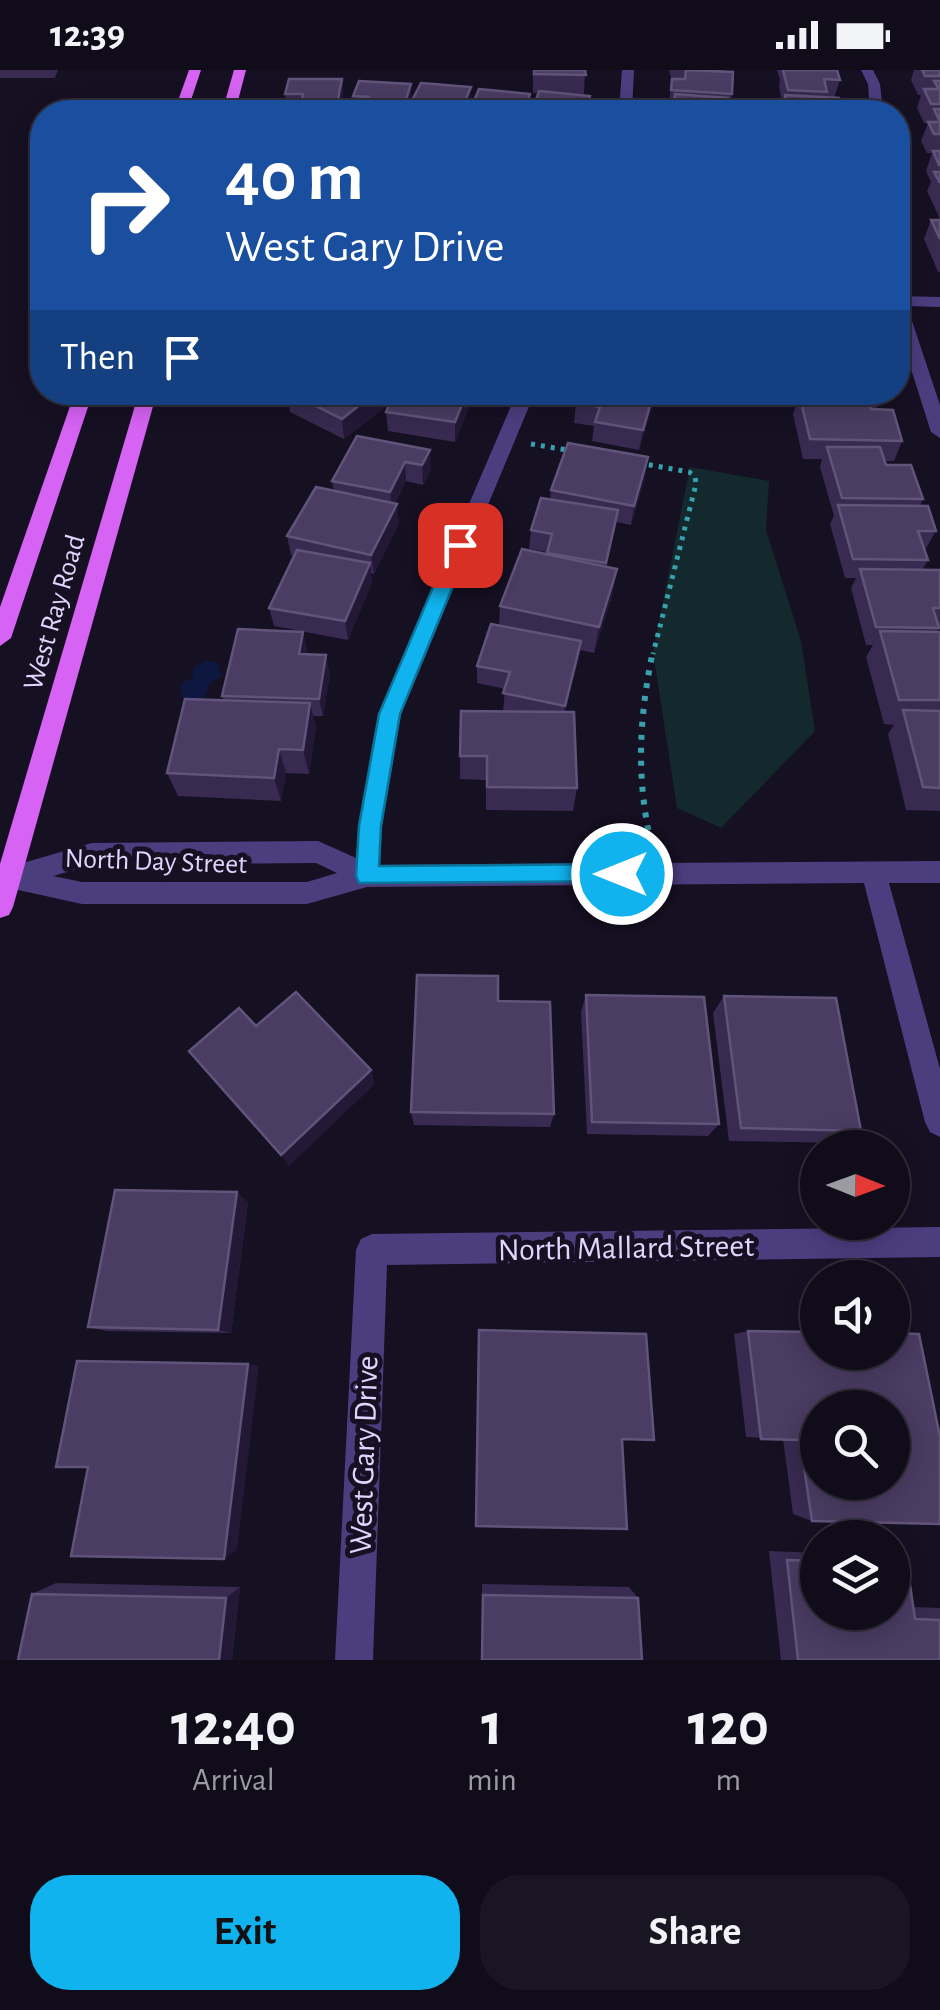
<!DOCTYPE html>
<style>
:root{--surface:#100c1a;--page:#191523;--text:#f1f3f6;--muted:#9c9ba2;--line:#302c39;--accent:#10b3ed}
body{margin:0;font-family:"Alegreya Sans",sans-serif;background:var(--page);color:var(--text);height:100vh;display:flex;flex-direction:column;font-size:38px;white-space:nowrap}
*{box-sizing:border-box;margin:0}
p{font-size:32px;color:var(--muted)}
.icon{flex:none;width:55px;height:55px;fill:none;stroke:currentColor;stroke-width:2;stroke-linecap:round;stroke-linejoin:round}
.map{position:relative;height:1590px;overflow:hidden}
.sheet{display:flex;flex-direction:column;background:var(--surface);flex:1}
.sheet>*{flex:none}
.hud{position:absolute;left:30px;top:30px;width:880px;height:305px;border-radius:40px;box-shadow:0 5px 25px #0003,0 0 0 2px var(--line);background:#1a4fa0;color:#fff;overflow:hidden}
.needle{width:65px;rotate:91deg}
.fabs{position:absolute;left:800px;top:1060px;display:grid;gap:20px}
.fabs a{display:grid;place-items:center;width:110px;height:110px;border-radius:50%;background:var(--surface);box-shadow:0 5px 25px #0003,0 0 0 2px var(--line);font-size:50px}
.pin{position:absolute;display:grid;place-items:center;width:85px;height:85px;color:#fff;margin:-42px;border-radius:20px;box-shadow:0 5px 15px #0006}
.me{position:absolute;width:110px;margin:-55px;rotate:270deg;stroke-linejoin:round;filter:drop-shadow(0 0 8px #0008)}
.turn{display:flex;align-items:center;gap:35px;height:210px;padding:0 30px;font-size:45px}
.turn .icon{width:130px;height:130px;stroke-width:2.5}
.turn b{display:block;font-size:70px;line-height:85px}
.then{display:flex;align-items:center;height:95px;padding:0 30px;background:#0003;gap:20px;font-size:38px}
.eta{display:flex;justify-content:space-evenly;align-items:center;height:170px;text-align:center}
.eta b{font-size:60px;font-weight:700;line-height:70px}
.primary-button{display:flex;gap:20px;margin-top:auto;padding:20px 30px}
.primary-button a{flex:1;height:115px;border-radius:40px;background:var(--accent);color:#111;font-size:40px;font-weight:700;line-height:115px;text-align:center}
.primary-button a+a{background:var(--page);color:var(--text)}
.status{display:flex;justify-content:space-between;align-items:center;height:70px;padding:0 50px;background:var(--surface);direction:ltr}
.status svg{height:28px;fill:currentColor}
.map>svg:first-child{display:block}
.green{fill:#13292d}
.water{fill:#0d173f}
.lines{fill:none;stroke-linecap:round;stroke-linejoin:round}
.path-far1{stroke:#37a2ae;stroke-width:5;stroke-dasharray:4 6;stroke-linecap:butt}
.path{stroke:#37a2ae;stroke-width:6;stroke-dasharray:5 8;stroke-linecap:butt}
.street{fill:#4b3e7f;fill-rule:evenodd}
.primary{fill:#d663f4;fill-rule:evenodd}
.wall{fill:#382a50}
.shaded-wall{fill:#231836}
.building{fill:#4a3c62;stroke:#61547a;stroke-width:2.5;fill-rule:evenodd}
.route{fill:#10b3ed;stroke:#0a749a;stroke-width:2.5}
.labels{text-anchor:middle;stroke-width:10;stroke-linejoin:round;paint-order:stroke}
.street-label{font-size:28px;fill:#e0d5fc;stroke:#161023}
.near-street-label{font-size:32px;fill:#e0d5fc;stroke:#161023}
</style>
<div class="status"><b>12:39</b><svg viewBox="0 0 49 12"><path d="M0 12V9h3v3zM5 12V6h3v6zM10 12V3h3v9zM15 12V0h3v12zM26 1h20v11H26zM47 4h2v5h-2z"/></svg></div>
<div class="map">
<svg width="940" height="1590" viewBox="0 0 940 1590">
<rect width="100%" height="100%" fill="#161023"/>
<polygon class="green" points="690,397 769,411 766,460 801,571 815,661 721,758 677,738 653,582"/>
<polygon class="water" points="207,591 218,593 222,606 210,613 202,633 184,634 180,614 192,608 194,597"/>
<g class="lines">
<g class="path-far1">
<polyline points="531,374 573,381"/>
<polyline points="639,393 689,402 695,406 696,414 653,584"/>
</g>
<path class="path" d="M651 773C636 707 639 647 653 581"/>
<g class="street">
<polygon points="622,0 634,0 632,42 619,42"/>
<polygon points="861,0 873,0 880,14 883,42 870,42 868,14"/>
<polygon points="898,226 940,227 940,237 907,236 940,335 940,368 931,362 898,258"/>
<path d="M517 322H535L401 644 382 756 380 795 940 791V813H889L940 999V1067L930 1062 925 1052 864 813 367 817 307 834H82L0 816 2 799 92 773 318 771 356 788 379 644ZM316 793 337 803 307 812H82L53 806 92 795Z"/>
<polygon points="940,1157 940,1187 387,1195 373,1590 335,1590 356,1180 361,1169 372,1164"/>
</g>
<g class="primary">
<polygon points="189,0 201,0 187,42 174,42"/>
<polygon points="234,0 246,0 235,42 222,42"/>
<polygon points="75,322 93,322 11,568 0,576 0,537"/>
<polygon points="139,322 157,322 13,837 9,845 0,848 0,794"/>
</g>
</g>
<g class="wall">
<polygon points="0,0 58,0 55,8 0,8"/>
<polygon points="533,0 585,0 584,24 533,23"/>
<polygon points="669,0 724,0 732,24 729,42 672,42 672,39 668,39 672,12"/>
<polygon points="777,0 837,0 840,10 834,28 840,38 839,42 781,42 783,36 779,17 780,9"/>
<polygon points="914,0 940,0 940,149 927,121 931,112 926,101 932,83 927,83 921,71 928,53 924,53 917,38 921,25 918,25 911,10"/>
<polygon points="342,9 343,28 341,42 288,42 285,24"/>
<polygon points="471,17 471,36 468,42 355,42 353,26 412,32"/>
<polygon points="931,150 940,150 940,202 938,202 924,169"/>
<polygon points="287,322 391,322 392,330 473,327 455,372 388,361 386,342 390,333 344,369 290,342"/>
<polygon points="580,322 672,322 670,333 653,330 639,380 592,371 594,356 574,353 576,333"/>
<polygon points="798,322 882,322 876,339 902,371 894,391 885,391 886,395 923,429 920,436 936,461 925,480 928,490 922,500 940,500 940,556 937,562 940,562 940,741 906,740 888,664 894,655 884,654 866,587 873,575 866,575 851,518 856,508 845,508 830,454 834,446 820,397 822,389 803,389 793,344 799,327"/>
<polygon points="357,366 431,399 423,415 406,411 395,434 399,453 374,504 371,503 372,512 348,570 274,556 269,538 294,486 291,485 287,466 334,421 332,411"/>
<polygon points="648,387 645,407 631,455 616,452 606,497 617,499 612,526 594,583 580,580 565,642 577,718 573,741 486,740 486,710 460,709 460,686 503,641 505,619 477,613 477,596 499,555 500,536 547,484 547,482 529,479 531,460 550,429 551,420"/>
<polygon points="303,562 307,580 306,584 330,603 323,646 313,646 316,658 309,704 286,703 281,731 178,726 167,703 224,630 222,626"/>
<polygon points="586,925 719,1054 708,1066 587,1064 581,942"/>
<polygon points="724,926 861,1061 843,1073 729,1071 713,943"/>
<polygon points="498,931 554,1044 550,1057 414,1055 411,1042"/>
<polygon points="248,1132 231,1263 107,1261 88,1257"/>
<polygon points="748,1261 818,1262 812,1451 793,1444 783,1369 746,1367 734,1264"/>
<polygon points="769,1481 818,1483 818,1542 892,1542 892,1489 907,1494 913,1537 940,1538 940,1590 781,1590"/>
<polygon points="56,1513 240,1517 232,1590 32,1524"/>
<polygon points="482,1514 629,1517 638,1528 642,1590 481,1590"/>
</g>
<g class="shaded-wall">
<polygon points="342,9 343,28 341,42 337,42 337,34"/>
<polygon points="411,14 412,32 408,38 408,42 403,42"/>
<polygon points="471,17 471,36 468,42 460,42"/>
<polygon points="530,24 529,42 524,42 524,41"/>
<polygon points="376,322 391,322 392,331 344,369 342,349"/>
<polygon points="467,322 473,322 473,327 455,372 455,352"/>
<polygon points="655,322 652,338 639,380 643,360"/>
<polygon points="430,380 431,399 423,415 422,395"/>
<polygon points="648,387 645,407 631,455 634,436"/>
<polygon points="405,392 406,411 392,441 390,422"/>
<polygon points="397,434 399,453 374,504 371,485"/>
<polygon points="370,493 372,512 348,570 345,551"/>
<polygon points="617,499 612,526 594,583 599,557"/>
<polygon points="303,562 307,580 303,602 299,584"/>
<polygon points="581,571 579,589 562,653 565,636"/>
<polygon points="326,585 330,603 323,646 319,629"/>
<polygon points="310,633 316,658 309,704 303,680"/>
<polygon points="279,679 286,703 281,731 274,708"/>
<polygon points="371,1000 375,1014 289,1096 281,1085"/>
<polygon points="237,1122 248,1132 231,1263 218,1260"/>
<polygon points="248,1294 259,1296 237,1480 224,1489"/>
<polygon points="240,1517 232,1590 219,1590 226,1528"/>
</g>
<g class="building">
<polygon points="534,0 585,0 586,5 534,4"/>
<polygon points="686,0 733,2 732,24 671,20 672,9 685,9"/>
<polygon points="783,0 837,0 840,10 824,9 827,22 788,20"/>
<polygon points="922,0 940,0 940,6 925,6"/>
<polygon points="289,9 342,9 337,34 301,34 303,24 285,24"/>
<polygon points="359,11 411,14 403,39 366,37 369,27 353,26"/>
<polygon points="934,11 940,11 940,34 931,34 924,19 939,19"/>
<polygon points="421,13 471,17 460,42 408,38"/>
<polygon points="479,19 530,24 524,41 507,40 506,42 469,42"/>
<polygon points="539,21 590,26 586,42 532,42"/>
<polygon points="675,24 728,28 727,42 672,42"/>
<polygon points="785,25 839,28 840,38 825,37 826,42 787,42"/>
<polygon points="934,39 940,39 940,52"/>
<polygon points="928,52 940,52 940,64 934,64"/>
<polygon points="933,81 940,81 940,95 939,95"/>
<polygon points="934,102 940,102 940,113"/>
<polygon points="931,150 940,150 940,169"/>
<polygon points="288,322 376,322 342,349"/>
<polygon points="395,322 467,322 455,352 386,342"/>
<polygon points="580,322 654,322 643,360 595,352 600,337 576,333"/>
<polygon points="799,324 867,326 871,339 893,340 902,371 810,369"/>
<polygon points="357,366 430,380 422,395 405,392 390,422 332,411"/>
<polygon points="568,373 648,387 634,436 551,420"/>
<polygon points="827,377 880,377 886,395 911,395 923,429 842,428"/>
<polygon points="316,417 397,434 371,485 287,466"/>
<polygon points="541,428 618,440 606,493 547,483 552,464 531,460"/>
<polygon points="838,435 928,436 936,461 918,461 928,490 853,489"/>
<polygon points="522,479 617,499 599,557 500,536"/>
<polygon points="297,480 370,493 345,551 269,538"/>
<polygon points="860,499 940,500 940,538 933,538 939,558 876,557"/>
<polygon points="491,554 581,571 565,636 503,623 510,602 477,596"/>
<polygon points="238,559 303,562 299,584 326,585 319,629 222,626"/>
<polygon points="880,561 940,562 940,630 899,630"/>
<polygon points="185,629 310,633 303,680 279,679 274,708 167,703"/>
<polygon points="903,640 940,641 940,718 923,717"/>
<polygon points="461,641 574,642 577,718 487,717 487,686 460,686"/>
<polygon points="417,905 498,906 498,931 550,932 554,1044 411,1042"/>
<polygon points="296,922 371,1000 281,1085 189,981 239,938 256,956"/>
<polygon points="586,925 704,927 719,1054 592,1052"/>
<polygon points="724,926 836,928 861,1061 741,1058"/>
<polygon points="115,1120 237,1122 218,1260 88,1257"/>
<polygon points="479,1260 646,1264 654,1370 622,1369 627,1459 476,1456"/>
<path d="M748 1261 818 1262V1282H892V1263L919 1264 940 1367V1454L812 1451 800 1370 761 1369ZM818 1338H892V1412H818Z"/>
<polygon points="77,1291 248,1294 224,1489 71,1486 88,1397 56,1397"/>
<polygon points="787,1490 818,1491 818,1542 892,1542 892,1494 907,1494 915,1549 940,1550 940,1590 798,1590"/>
<polygon points="32,1524 226,1528 219,1590 18,1590"/>
<polygon points="483,1525 638,1528 642,1590 482,1590"/>
</g>
<polygon class="route" points="460,469 470,475 400,644 381,756 379,796 622,794 630,797 633,804 630,811 359,813 356,806 359,756 379,644 451,475"/>
<g class="labels">
<g class="street-label">
<text transform="translate(53 542) rotate(-74)" y="10">West Ray Road</text>
<text transform="translate(156 790) rotate(2)" y="10">North Day Street</text>
</g>
<g class="near-street-label">
<text transform="translate(626 1177) rotate(-1)" y="11">North Mallard Street</text>
<text transform="translate(363 1385) rotate(-88)" y="11">West Gary Drive</text>
</g>
</g>
</svg>
<div class="fabs">
<a><svg class="needle" viewBox="-14 -14 28 28"><path d="M0-13l5 13h-10z" fill="#e53935"/><path d="M0 13l5-13h-10z" fill="#9c9ba2"/></svg></a>
<a><svg class="icon" aria-label="sound" viewBox="0 0 24 24"><path d="M4 9h4l5-4v14l-5-4H4zM17 9q2 3 0 6"/></svg></a>
<a><svg class="icon" aria-label="search" viewBox="0 0 24 24"><circle cx="10" cy="10" r="6"/><path d="M15 15l6 6"/></svg></a>
<a><svg class="icon" aria-label="layers" viewBox="0 0 24 24"><path d="M12 4l9 5-9 5-9-5zM3 14l9 5 9-5"/></svg></a>
</div>
<div class="pin" style="left:460px;top:475px;background:#d93025"><svg class="icon" aria-label="arrive" viewBox="0 0 24 24"><path d="M6 21V4h12l-3 4 3 4H6"/></svg></div>
<svg class="me" style="left:622px;top:804px" viewBox="-20 -20 40 40"><circle r="17" fill="#10b3ed" stroke="#fff" stroke-width="3"/><path d="M0-11L8 9 0 5-8 9z" fill="#fff"/></svg>
<div class="hud">
<div class="turn"><svg class="icon" aria-label="right" viewBox="0 0 24 24"><path d="M7 20v-9h11M14 6l5 5-5 5"/></svg><div><b>40 m</b>West Gary Drive</div></div>
<div class="then">Then<svg class="icon" aria-label="arrive" viewBox="0 0 24 24"><path d="M6 21V4h12l-3 4 3 4H6"/></svg></div>
</div>
</div>
<section class="sheet">
<div class="eta">
<div><b>12:40</b><p>Arrival</p></div>
<div><b>1</b><p>min</p></div>
<div><b>120</b><p>m</p></div>
</div>
<div class="primary-button"><a>Exit</a><a>Share</a></div>
</section>
